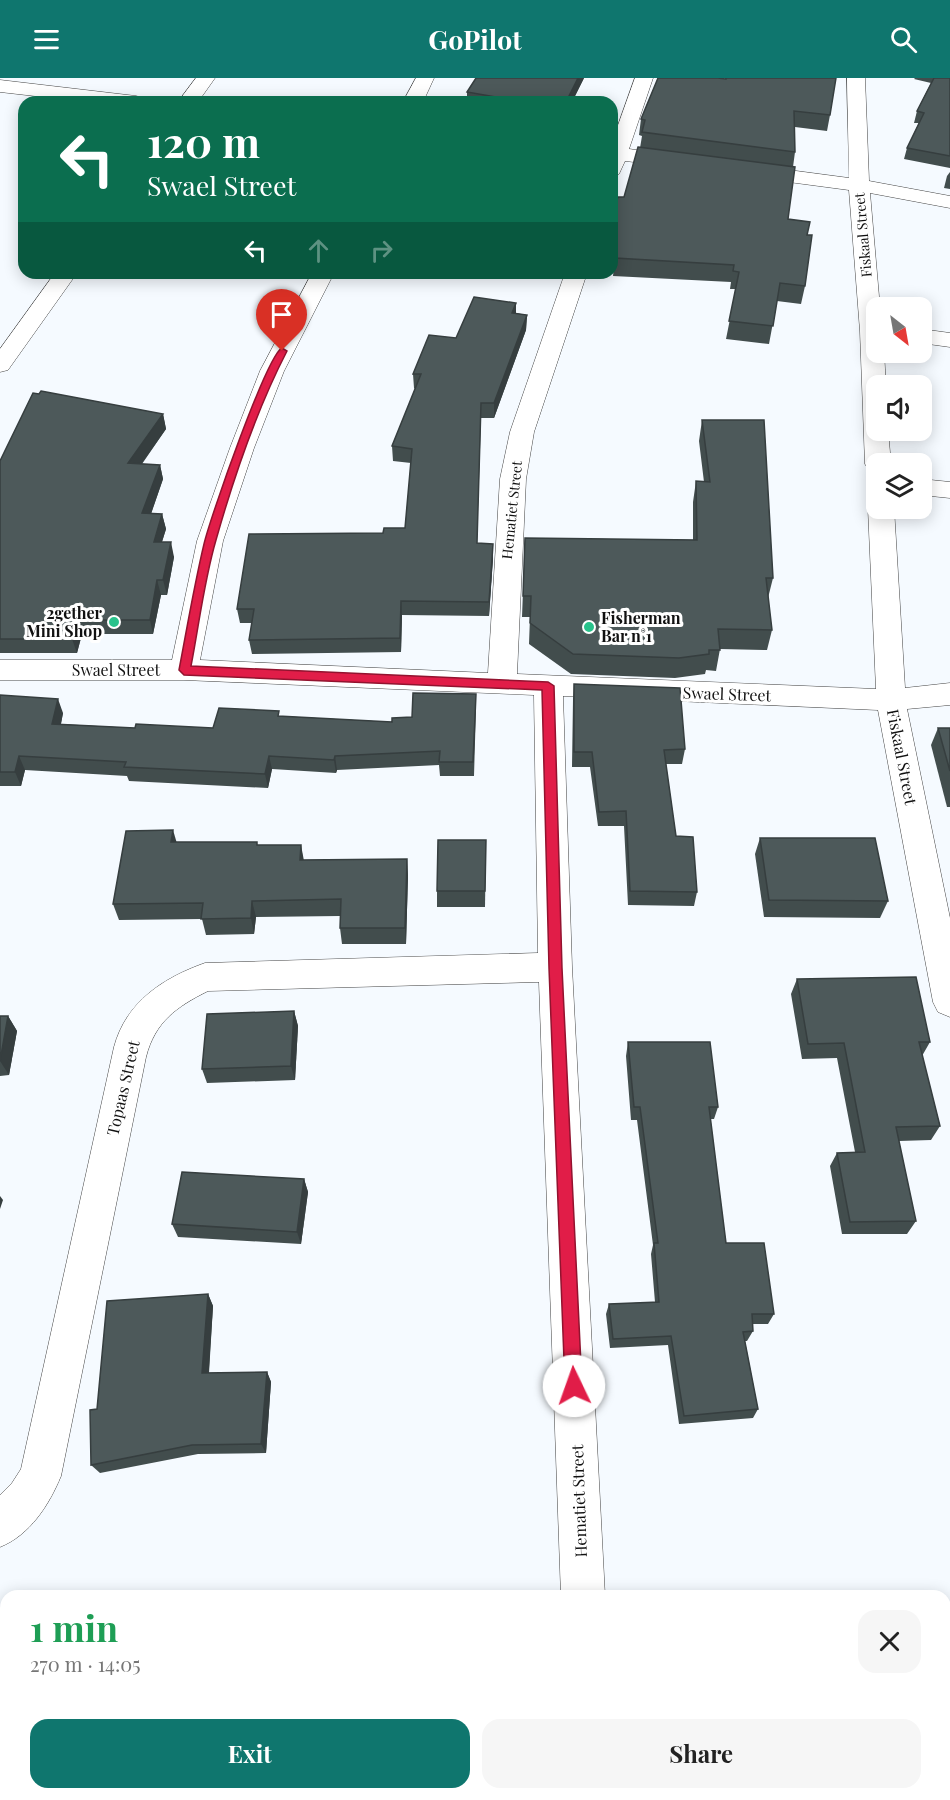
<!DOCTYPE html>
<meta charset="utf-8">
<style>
:root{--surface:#fff;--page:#f6f6f6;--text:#222;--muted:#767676;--accent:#0f766e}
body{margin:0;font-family:"Playfair Display",serif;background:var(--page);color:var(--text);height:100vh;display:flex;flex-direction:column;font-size:22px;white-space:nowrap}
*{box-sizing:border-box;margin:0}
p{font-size:20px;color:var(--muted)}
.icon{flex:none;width:33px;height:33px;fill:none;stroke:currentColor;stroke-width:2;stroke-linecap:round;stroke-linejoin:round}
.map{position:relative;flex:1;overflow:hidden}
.details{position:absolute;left:0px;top:1512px;width:951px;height:210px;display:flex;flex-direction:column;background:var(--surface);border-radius:18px 18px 0 0;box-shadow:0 3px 15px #0003}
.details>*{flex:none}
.guide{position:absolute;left:18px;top:18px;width:600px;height:183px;border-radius:18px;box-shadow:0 3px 15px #0003;background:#0b6e4f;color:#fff;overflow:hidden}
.needle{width:39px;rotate:149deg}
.fabs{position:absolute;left:866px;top:219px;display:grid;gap:12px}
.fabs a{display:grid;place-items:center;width:66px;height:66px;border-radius:12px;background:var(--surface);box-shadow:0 3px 15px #0003;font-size:30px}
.pin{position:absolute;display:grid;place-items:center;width:51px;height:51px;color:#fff;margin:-62px -26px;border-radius:50% 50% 50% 0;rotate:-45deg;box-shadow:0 0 6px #0007}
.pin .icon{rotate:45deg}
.me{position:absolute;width:66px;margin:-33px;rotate:357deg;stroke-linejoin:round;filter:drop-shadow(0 0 4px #0008)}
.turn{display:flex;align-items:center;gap:21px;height:126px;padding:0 30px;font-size:27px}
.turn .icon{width:78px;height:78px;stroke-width:2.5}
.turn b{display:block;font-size:42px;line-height:51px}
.lanes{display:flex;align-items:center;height:57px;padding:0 30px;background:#0003;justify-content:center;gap:30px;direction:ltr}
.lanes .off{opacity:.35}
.round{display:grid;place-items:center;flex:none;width:63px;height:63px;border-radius:18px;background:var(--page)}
.headline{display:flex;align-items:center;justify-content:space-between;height:102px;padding:0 30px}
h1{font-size:36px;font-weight:700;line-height:45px;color:#1e9e55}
.cta{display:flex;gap:12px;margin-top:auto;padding:12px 30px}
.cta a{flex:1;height:69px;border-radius:18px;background:var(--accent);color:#fff;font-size:24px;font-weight:700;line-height:69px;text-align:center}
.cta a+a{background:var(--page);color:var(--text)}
header{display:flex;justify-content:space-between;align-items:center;height:78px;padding:0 30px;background:var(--accent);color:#fff;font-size:27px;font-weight:700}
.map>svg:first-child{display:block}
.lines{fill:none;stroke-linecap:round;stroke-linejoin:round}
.street-casing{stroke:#444;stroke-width:1}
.street{fill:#fff;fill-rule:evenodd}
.wall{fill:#424d4d}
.shaded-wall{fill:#363e3f}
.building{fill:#4d595a;stroke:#363e3f;stroke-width:1.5}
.route{fill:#e11d48;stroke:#92132f;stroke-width:1.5}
.poi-dot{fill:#28c28b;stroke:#fff;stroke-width:2}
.labels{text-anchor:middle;stroke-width:6;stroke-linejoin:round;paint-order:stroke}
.far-street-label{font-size:14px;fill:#111;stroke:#fff}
.poi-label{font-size:16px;font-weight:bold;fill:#111;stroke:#fff;text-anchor:end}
.street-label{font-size:16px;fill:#111;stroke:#fff}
</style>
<header><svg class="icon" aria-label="menu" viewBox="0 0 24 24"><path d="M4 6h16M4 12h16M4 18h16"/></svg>GoPilot<svg class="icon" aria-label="search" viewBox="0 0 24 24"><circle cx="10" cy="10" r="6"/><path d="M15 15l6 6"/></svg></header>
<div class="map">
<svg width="950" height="1722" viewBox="0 0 950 1722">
<rect width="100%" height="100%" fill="#f5faff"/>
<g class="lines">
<g class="street-casing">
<g id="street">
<polygon points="196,0 215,0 198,24 178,24"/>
<polygon points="416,0 434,0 423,24 403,24"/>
<polygon points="635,0 653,0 629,71 686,79 689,83 686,87 679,89 625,83 619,96 612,98 612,64"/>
<polygon points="847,0 865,0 869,103 950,118 950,130 870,115 880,230 876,230 876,274 884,274 886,308 876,308 876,352 888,352 891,386 876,386 876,393 869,392 865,386 860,253 849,112 751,99 744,97 741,93 744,89 751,87 849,100"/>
<polygon points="0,2 136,18 143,20 146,24 88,24 0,14"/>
<polygon points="55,195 77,195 8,292 0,294 0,271"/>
<path d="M312 195H334L284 293 254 370 223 463 200 582 488 595 500 401 510 354 565 195H587L534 354 526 401 517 596 876 611 868 430 872 424 876 423V430H894L905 610 950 605V627L907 631 950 840V939L938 934 933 924 878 632 563 618 572 889 605 1518H561L539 904 208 913C176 929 155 944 146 979L61 1398C49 1427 30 1457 0 1469V1417L12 1405 21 1391 114 969C126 924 163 900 205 885L538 875 534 617 184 602H0V582H172L197 463 230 370 260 293Z"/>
<polygon points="921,251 950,255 950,269 921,265"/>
<polygon points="921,401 950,404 950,420 921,417"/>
<polygon points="656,1716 725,1716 728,1722 659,1722"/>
</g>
</g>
<use href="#street" class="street"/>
</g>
<g class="wall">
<polygon points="584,0 572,24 467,24 467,14"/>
<polygon points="658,0 830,37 827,53 795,49 795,74 793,89 788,141 808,157 805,208 801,226 777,223 769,266 726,261 736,211 730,211 731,204 613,198 614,188 612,188 612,137 624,119 640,70 642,58 639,57 641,41"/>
<polygon points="915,0 950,0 950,90 904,81 907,70 919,45 914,45 917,33 931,5 914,1"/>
<polygon points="950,94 950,111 944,110 947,98"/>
<polygon points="516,225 516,235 527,237 526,252 494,340 481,340 477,465 493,480 489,538 402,537 401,574 252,576 249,562 252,545 240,545 237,531 383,455 405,450 411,385 393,383 392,368 415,311 414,310 413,296 456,260"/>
<polygon points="163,336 166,351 142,386 160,387 163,401 151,436 162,436 166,451 162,464 174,479 167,517 161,517 153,556 82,556 77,575 0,575 0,383"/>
<polygon points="702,342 773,500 768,520 772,552 767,572 720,571 716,593 706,592 705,596 675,600 571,596 529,566 530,539 522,539 525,460 693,462 693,424 696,403 704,404 699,363"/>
<polygon points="574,606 685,671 682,686 666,686 676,758 697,814 694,828 628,827 624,748 598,748 590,689 572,689 573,621"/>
<polygon points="0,617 63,635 61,646 135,650 213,650 280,638 392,644 412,639 476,630 474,698 440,698 439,687 337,692 336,695 272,691 268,710 129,703 127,698 25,692 21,708 0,708"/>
<polygon points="938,650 950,650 950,729 947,729 931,667"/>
<polygon points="760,760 888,823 880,840 764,839 755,776"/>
<polygon points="486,762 485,829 437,829 437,813"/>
<polygon points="176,764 258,767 301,767 303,782 407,781 408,798 406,866 342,866 340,850 340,838 256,839 254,856 206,857 202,841 119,842 113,826"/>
<polygon points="797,901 930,964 922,978 940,1048 931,1062 899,1063 916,1143 907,1156 842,1156 830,1088 837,1075 855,1074 837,980 802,981 791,916"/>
<polygon points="294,933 298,948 295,1002 207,1005 202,991"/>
<polygon points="0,938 8,938 17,953 9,997 0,998"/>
<polygon points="628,964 718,1029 714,1041 710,1041 726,1165 774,1236 768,1246 752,1246 753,1253 747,1263 745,1263 758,1331 753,1340 679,1346 668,1267 610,1270 606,1236 609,1226 655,1224 651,1176 653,1167 637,1042 631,1042 626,978"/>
<polygon points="304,1101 308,1114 301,1166 178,1159 172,1146"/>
<polygon points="208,1216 213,1228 209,1295 267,1294 271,1304 266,1375 198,1376 100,1395 91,1387 97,1331"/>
</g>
<g class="shaded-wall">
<polygon points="578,0 584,0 572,24 566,24"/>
<polygon points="516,225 516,240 512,235"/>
<polygon points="527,237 526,252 494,340 494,325"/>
<polygon points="163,336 166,351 132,399 128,385"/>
<polygon points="160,387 163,401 146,450 142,435"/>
<polygon points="162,436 166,451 157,479 154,464"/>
<polygon points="171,464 174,479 167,517 163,502"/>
<polygon points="493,466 493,480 489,538 489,524"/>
<polygon points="157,502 161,517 153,556 150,542"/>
<polygon points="401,523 402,537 401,574 400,560"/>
<polygon points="77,542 82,556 77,575 72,561"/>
<polygon points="58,621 63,635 58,660 52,646"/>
<polygon points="19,678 25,692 21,708 15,694"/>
<polygon points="269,678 272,691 268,710 265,696"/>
<polygon points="335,678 337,692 336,695 334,682"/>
<polygon points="173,752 178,769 171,764"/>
<polygon points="301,767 304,783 300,782"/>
<polygon points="407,781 408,798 406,866 405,850"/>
<polygon points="252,823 256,839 254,856 251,840"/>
<polygon points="294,933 298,948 295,1002 291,988"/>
<polygon points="8,938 17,953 9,997 0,983"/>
<polygon points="304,1101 308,1114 301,1166 297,1154"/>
<polygon points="0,1118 3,1122 0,1131"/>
<polygon points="208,1216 213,1228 208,1305 202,1295"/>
<polygon points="267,1294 271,1304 266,1375 261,1366"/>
</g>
<g class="building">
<polygon points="476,0 578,0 566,24 524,24 467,14"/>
<polygon points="658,0 717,0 726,1 726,0 836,0 830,37 794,33 795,74 642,54 645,42 641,41"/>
<polygon points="934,0 950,0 950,78 907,70 924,35 917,33"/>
<polygon points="638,69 795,89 788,141 810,144 807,157 812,157 805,208 780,205 773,248 729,243 739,194 733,193 734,187 615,180 616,170 612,170 612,137 618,119 624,119"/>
<polygon points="474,219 516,225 512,235 527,237 494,325 481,325 477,465 493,466 489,524 401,523 400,560 249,562 254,531 237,531 249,456 383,455 384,450 405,450 412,371 392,368 421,296 413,296 429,257 456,260"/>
<polygon points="41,313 163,336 128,385 160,387 142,435 162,436 154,464 171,464 163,502 157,502 150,542 77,542 72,561 0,561 0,383 33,315 39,316"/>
<polygon points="702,342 764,342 773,500 766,500 772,552 718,551 720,572 709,572 709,576 679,580 573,576 530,545 531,518 523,518 525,460 697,462 696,403 710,404"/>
<polygon points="574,606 680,610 685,671 664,672 676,758 693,759 697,814 630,813 626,733 599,734 592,674 574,674"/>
<polygon points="413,615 476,616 473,684 439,684 440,673 335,678 334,682 269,678 265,696 124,689 126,684 19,678 15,694 0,694 0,617 58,621 52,646 135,650 136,646 213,650 219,630 279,633 278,638 392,644 392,640 412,639"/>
<polygon points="938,650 950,650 950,693"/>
<polygon points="173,752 171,764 257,764 257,767 301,767 300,782 407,781 405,850 340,850 341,821 252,823 251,840 201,841 203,825 113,826 126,753"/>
<polygon points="760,760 875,760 888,823 769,822"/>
<polygon points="438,762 486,762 485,813 437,813"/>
<polygon points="916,899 930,964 919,964 940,1048 896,1049 916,1143 850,1144 837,1075 865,1074 844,965 808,966 797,901"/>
<polygon points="294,933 291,988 202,991 207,936"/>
<polygon points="0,938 8,938 0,983"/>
<polygon points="628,964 710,964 718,1029 709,1029 726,1165 764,1165 774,1236 752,1236 753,1253 743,1254 758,1331 684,1338 671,1258 613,1261 609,1226 659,1224 654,1165 658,1165 640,1029 634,1029"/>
<polygon points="182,1094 304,1101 297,1154 172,1146"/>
<polygon points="208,1216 202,1295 267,1294 261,1366 192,1367 91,1387 90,1332 97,1331 107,1223"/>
</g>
<path class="route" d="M282 270 287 273C258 329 233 402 216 462 204 503 199 547 191 588L548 604 554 608 562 890 582 1308 580 1314 574 1317 568 1314 565 1308 549 890 542 612 184 597 179 592C187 550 194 508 204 466 210 440 267 277 282 270Z"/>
<g class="poi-dot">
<circle cx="114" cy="544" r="6"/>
<circle cx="589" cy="549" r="6"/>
</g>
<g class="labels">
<g class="far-street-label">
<text transform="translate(863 157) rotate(-95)" y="5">Fiskaal Street</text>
<text transform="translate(512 432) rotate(-84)" y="5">Hematiet Street</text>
</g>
<g class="poi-label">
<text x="102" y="541">2gether<tspan x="102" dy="18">Mini Shop</tspan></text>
<text x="601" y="546" text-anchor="start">Fisherman<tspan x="601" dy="18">Bar n°1</tspan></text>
</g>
<g class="street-label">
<text x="116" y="598">Swael Street</text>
<text transform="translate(727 616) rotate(2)" y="6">Swael Street</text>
<text transform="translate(902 679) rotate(79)" y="6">Fiskaal Street</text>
<text transform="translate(123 1010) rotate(-77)" y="6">Topaas Street</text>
<text transform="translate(579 1423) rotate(-92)" y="6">Hematiet Street</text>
</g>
</g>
</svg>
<div class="fabs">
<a><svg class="needle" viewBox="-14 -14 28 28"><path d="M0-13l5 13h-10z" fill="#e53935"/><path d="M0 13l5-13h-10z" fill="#767676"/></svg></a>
<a><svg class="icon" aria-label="sound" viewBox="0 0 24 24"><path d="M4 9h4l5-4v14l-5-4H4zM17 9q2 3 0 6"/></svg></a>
<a><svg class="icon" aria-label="layers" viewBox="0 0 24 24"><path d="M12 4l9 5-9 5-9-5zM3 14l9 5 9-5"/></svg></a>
</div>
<div class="pin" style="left:282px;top:273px;background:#d93025"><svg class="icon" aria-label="arrive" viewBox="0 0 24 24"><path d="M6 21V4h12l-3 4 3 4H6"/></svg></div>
<svg class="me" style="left:574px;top:1308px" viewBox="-20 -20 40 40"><circle r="19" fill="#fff"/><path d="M0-13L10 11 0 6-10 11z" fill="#e11d48"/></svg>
<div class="guide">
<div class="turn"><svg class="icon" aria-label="left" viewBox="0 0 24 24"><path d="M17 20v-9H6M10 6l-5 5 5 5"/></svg><div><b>120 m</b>Swael Street</div></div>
<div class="lanes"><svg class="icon" aria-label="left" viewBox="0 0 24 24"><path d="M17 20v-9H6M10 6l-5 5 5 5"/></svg><svg class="icon off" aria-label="ahead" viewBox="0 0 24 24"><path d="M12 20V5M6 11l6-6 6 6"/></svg><svg class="icon off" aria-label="right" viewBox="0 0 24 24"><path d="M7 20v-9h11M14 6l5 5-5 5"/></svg></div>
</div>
<section class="details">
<div class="headline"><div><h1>1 min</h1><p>270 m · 14:05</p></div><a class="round"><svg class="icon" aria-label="close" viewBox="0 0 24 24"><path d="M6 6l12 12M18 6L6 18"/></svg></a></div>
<div class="cta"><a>Exit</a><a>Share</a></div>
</section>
</div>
